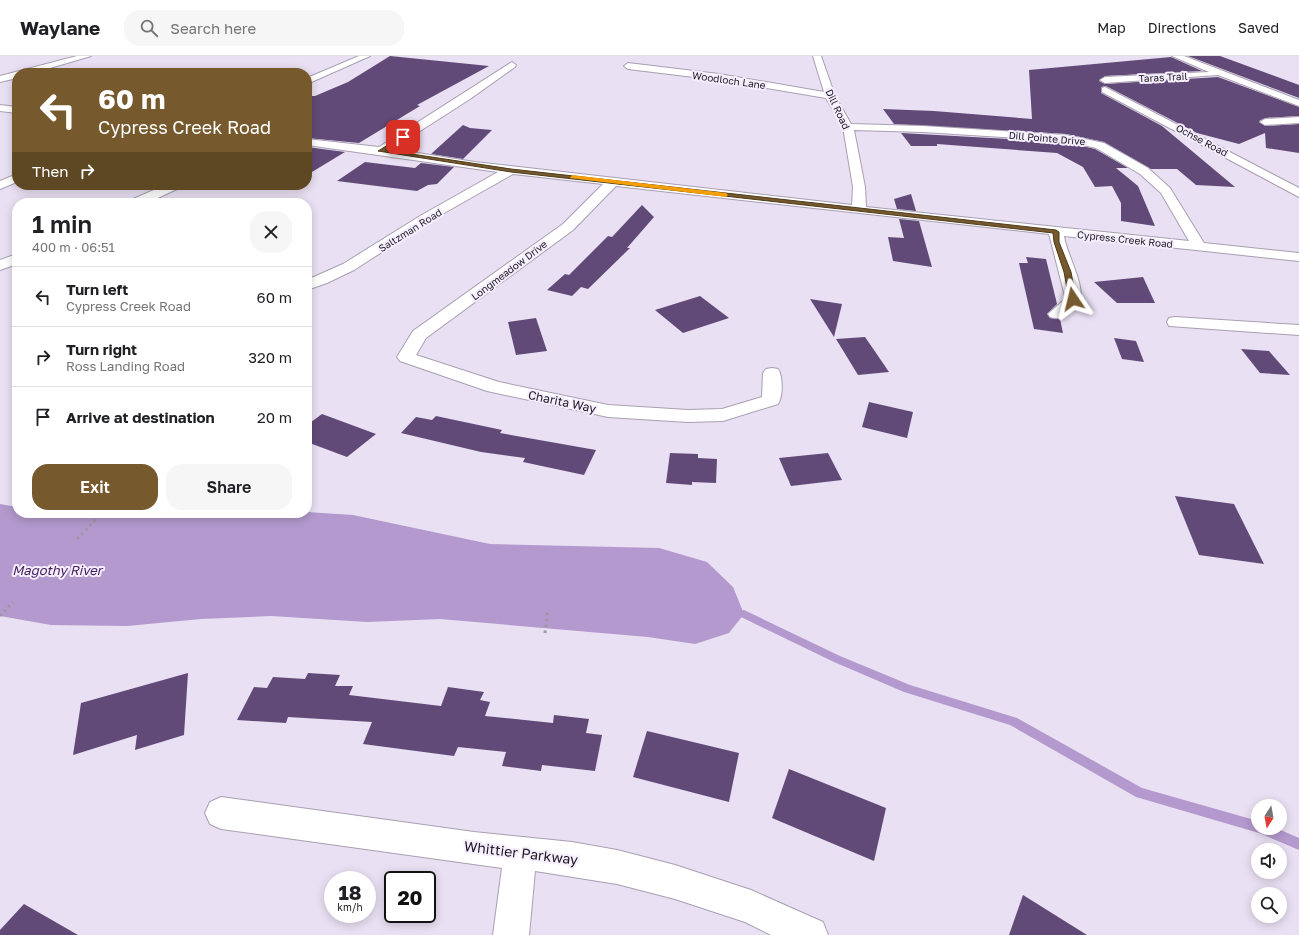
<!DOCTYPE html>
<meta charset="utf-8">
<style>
:root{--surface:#fff;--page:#f6f6f6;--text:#202124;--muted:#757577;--line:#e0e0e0;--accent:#76592c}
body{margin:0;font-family:"Golos Text",sans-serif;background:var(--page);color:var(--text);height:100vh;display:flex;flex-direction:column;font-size:15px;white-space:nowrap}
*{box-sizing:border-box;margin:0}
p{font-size:13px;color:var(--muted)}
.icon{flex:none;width:22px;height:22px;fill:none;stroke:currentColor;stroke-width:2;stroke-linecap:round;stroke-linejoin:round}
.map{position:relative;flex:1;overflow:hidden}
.drawer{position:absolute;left:12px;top:142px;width:300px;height:320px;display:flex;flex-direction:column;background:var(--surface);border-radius:16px;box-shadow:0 2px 10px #0003}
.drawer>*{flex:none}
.top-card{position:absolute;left:12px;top:12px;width:300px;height:122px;border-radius:16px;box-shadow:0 2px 10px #0003;background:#76592c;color:#fff;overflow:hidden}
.needle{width:26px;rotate:191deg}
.fabs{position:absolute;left:1251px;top:743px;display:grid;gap:8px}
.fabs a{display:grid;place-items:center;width:36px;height:36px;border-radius:50%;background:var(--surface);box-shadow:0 2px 10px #0003;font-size:20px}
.speed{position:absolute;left:324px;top:815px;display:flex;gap:8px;font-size:20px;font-weight:700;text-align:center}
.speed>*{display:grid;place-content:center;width:52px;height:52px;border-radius:50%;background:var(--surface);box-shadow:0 2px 10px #0003;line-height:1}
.speed small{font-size:10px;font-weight:400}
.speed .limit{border:2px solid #111;border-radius:6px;background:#fff;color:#111}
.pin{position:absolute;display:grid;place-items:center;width:34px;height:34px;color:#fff;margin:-17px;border-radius:8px;box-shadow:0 2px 6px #0006}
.me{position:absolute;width:44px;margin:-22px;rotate:350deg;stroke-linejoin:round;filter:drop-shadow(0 0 3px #0008)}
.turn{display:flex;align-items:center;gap:14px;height:84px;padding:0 20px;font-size:18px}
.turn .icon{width:52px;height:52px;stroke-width:2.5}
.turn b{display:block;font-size:28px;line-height:34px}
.then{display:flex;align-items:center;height:38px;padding:0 20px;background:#0003;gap:8px;font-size:15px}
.round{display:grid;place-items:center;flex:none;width:42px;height:42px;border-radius:16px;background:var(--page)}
.overview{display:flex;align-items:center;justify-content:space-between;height:68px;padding:0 20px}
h1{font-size:24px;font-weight:600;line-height:30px}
.cta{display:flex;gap:8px;margin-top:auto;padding:8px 20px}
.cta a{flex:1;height:46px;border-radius:16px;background:var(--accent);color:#fff;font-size:16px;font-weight:600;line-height:46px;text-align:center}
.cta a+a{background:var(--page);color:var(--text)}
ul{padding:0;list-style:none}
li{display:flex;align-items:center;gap:12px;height:60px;padding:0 20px;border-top:1px solid var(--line)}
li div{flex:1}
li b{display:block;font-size:15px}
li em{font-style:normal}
header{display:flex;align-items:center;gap:24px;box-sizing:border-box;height:56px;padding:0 20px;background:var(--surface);border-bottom:1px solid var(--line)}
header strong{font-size:19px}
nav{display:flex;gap:22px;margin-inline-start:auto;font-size:14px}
.search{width:280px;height:36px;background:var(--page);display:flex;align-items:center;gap:10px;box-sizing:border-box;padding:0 14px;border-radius:16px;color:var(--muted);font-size:15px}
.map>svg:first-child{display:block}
.water{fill:#b399cd}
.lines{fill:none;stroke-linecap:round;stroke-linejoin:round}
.stream{fill:#b399cd;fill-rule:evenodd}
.building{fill:#624a78}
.minor-casing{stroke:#a89fb1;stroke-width:2}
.path{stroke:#9d97a5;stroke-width:3;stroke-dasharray:2.5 3.5;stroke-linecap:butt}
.minor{fill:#fff;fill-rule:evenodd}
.route{fill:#76592c;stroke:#4d3a1d}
.slow{fill:#f59e0b}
.labels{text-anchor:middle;stroke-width:4;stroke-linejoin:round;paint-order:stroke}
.far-street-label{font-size:10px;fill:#1c1920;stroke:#f6eefe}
.street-label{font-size:12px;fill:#1c1920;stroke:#f6eefe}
.water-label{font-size:13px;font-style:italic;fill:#411e5c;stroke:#f6eefe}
.near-street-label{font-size:14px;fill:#1c1920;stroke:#f6eefe}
</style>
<header>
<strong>Waylane</strong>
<div class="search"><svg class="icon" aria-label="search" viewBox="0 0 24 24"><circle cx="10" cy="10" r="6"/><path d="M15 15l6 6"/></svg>Search here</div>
<nav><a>Map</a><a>Directions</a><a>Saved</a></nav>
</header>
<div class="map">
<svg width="1299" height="879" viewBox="0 0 1299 879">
<rect width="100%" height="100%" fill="#e9e0f3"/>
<polygon class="water" points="0,448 17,451 17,457 51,457 64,459 184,460 201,457 307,456 353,459 490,488 659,492 707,506 733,531 744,558 729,577 695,588 648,581 440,563 367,566 271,560 201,563 127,570 51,569 0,560"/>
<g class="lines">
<polygon class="stream" points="744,554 840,600 910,629 1017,662 1142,732 1258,765 1258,772 1276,772 1299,782 1299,794 1259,777 1136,741 1010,669 904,636 834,606 741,561 739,558 741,555"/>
</g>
<g class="building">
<polygon points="390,0 489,10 417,49 420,50 359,87 307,82 307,40 315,40 348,26"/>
<polygon points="1188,0 1220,0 1299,29 1299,42"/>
<polygon points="1171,1 1202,15 1105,20 1099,25 1105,28 1218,21 1299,51 1299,60 1265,62 1259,65 1265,70 1299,68 1299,97 1266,92 1265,77 1239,88 1197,77 1106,30 1101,31 1101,37 1162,70 1235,131 1196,129 1177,113 1151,113 1104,86 1066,78 894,68 883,53 934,55 1032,63 1029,14"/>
<polygon points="463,69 470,72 492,74 463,103 431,98"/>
<polygon points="901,77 1066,86 1095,93 1128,112 1116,112 1138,130 1155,170 1121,165 1121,147 1112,130 1095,131 1083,111 1057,97 937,88 937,90 911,90"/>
<polygon points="307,91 345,96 307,119"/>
<polygon points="365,106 415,112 421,107 454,111 437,128 428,129 417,135 337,125"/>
<polygon points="911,138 916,155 897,153 894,143"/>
<polygon points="642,149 654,161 627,192 630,192 588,233 581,231 572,240 547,234 565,218 569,219 608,180 612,181"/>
<polygon points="899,163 919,165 932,211 893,205 888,181 904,182"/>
<polygon points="1026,201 1046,203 1057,248 1047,258 1050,262 1060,263 1063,277 1034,273 1019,207 1028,207"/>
<polygon points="1143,221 1155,247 1117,247 1094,226"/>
<polygon points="700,240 729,262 683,277 655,254"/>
<polygon points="810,243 842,248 834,281"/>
<polygon points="536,262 547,295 516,299 508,266"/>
<polygon points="865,281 874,294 889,316 858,319 836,283"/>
<polygon points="1114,282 1136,285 1144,306 1122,303"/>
<polygon points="1241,293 1269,295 1290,319 1260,317"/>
<polygon points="869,346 913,356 907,382 862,371"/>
<polygon points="322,358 376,378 347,401 307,386 307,369"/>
<polygon points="436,360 502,374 500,377 596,394 584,419 523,406 525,402 481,396 401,377 416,361 432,364"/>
<polygon points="670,397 698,398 698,402 717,403 716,427 692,426 692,429 666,427"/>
<polygon points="828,397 842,424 791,430 779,402"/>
<polygon points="1175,440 1234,448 1264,508 1199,499"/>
<polygon points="188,617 184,679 135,694 137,679 73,699 81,647"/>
<polygon points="308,617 340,619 335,630 353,630 349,639 441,650 448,631 484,636 480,644 490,646 485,660 553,667 554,659 589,663 586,677 602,679 595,715 542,709 541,715 502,710 506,696 458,691 454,700 363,688 372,666 288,661 286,667 237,664 254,631 267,632 273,621 305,623"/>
<polygon points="647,675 739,697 729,746 633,721"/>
<polygon points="789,713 886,752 874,805 772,762"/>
<polygon points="1023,839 1087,879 1009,879"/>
<polygon points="24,848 78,879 0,879 0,874"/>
</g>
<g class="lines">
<g class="minor-casing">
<g id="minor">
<polygon points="77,0 91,0 33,17 17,17 17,22 0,26 0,20"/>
<polygon points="359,0 370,0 307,28 307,22"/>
<path d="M813 0H821L835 40 851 68 923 70 1066 79 1104 87 1148 112 1170 132 1204 187 1299 197V205L1064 180C1066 197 1087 232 1079 247 1078 251 1073 253 1070 255 1063 261 1059 264 1050 261L1048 258 1064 244 1065 240 1049 178 616 130 573 174 426 282 416 299 499 326 608 349 688 354 722 353 762 341 763 317 766 313 772 312 778 313C783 320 783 341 778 348L723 365 688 366 608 361 487 335 400 305 397 301 413 275 563 168 603 128 513 118 430 165 354 214 327 227 307 234V224L343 208 420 160 498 116 307 89V83L379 91 512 6 516 9 515 11 470 43 392 93 475 106 852 149 853 131 843 71 826 42 719 24 628 13 624 10 628 7 719 18 824 36ZM854 74 923 76 1066 85 1096 92 1140 118 1161 137 1189 185 866 151 865 131Z"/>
<polygon points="1172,0 1184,0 1299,44 1299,50 1218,19 1105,27 1100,24 1105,21 1209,16"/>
<polygon points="1105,31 1299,132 1299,141 1102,36 1102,32"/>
<polygon points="0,49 17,51 17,57 0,55"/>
<polygon points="1299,61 1299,67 1265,69 1260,66 1265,63"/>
<polygon points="17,118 17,126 0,133 0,125"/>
<polygon points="165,129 181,129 179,132 147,147 129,147 131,144"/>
<polygon points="17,198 17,208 0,214 0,204"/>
<polygon points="1175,261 1299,269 1299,279 1169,270 1167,266 1169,262"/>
<polygon points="221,741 474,776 572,786 617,794 675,809 751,834 823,866 828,879 771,879 745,866 675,843 617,828 535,815 529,879 493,879 502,812 221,773 210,768 205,757 210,746"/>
</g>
</g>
<g class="path">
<polyline points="77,483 102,457"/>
<polyline points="0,560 13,546"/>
<polyline points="545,577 548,553"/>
</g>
<use href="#minor" class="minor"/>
</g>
<polygon class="route" points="403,80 404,82 385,94 511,113 1056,174 1059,176 1059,186 1071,216 1076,243 1073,245 1069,243 1064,216 1054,186 1053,177 511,116 378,95"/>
<polygon class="slow" points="572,119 726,137 728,139 726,141 570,122"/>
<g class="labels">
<g class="far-street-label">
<text transform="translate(1163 21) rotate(-3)" y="4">Taras Trail</text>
<text transform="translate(729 24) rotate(8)" y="4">Woodloch Lane</text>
<text transform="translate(838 53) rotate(65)" y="4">Dill Road</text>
<text transform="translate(1047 82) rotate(5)" y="4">Dill Pointe Drive</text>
<text transform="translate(1202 84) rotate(28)" y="4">Ochse Road</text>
<text transform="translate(410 174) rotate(-32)" y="4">Saltzman Road</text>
<text transform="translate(1125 183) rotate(6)" y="4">Cypress Creek Road</text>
<text transform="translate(509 214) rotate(-37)" y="4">Longmeadow Drive</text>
</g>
<g class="street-label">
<text transform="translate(562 346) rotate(12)" y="4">Charita Way</text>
</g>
<g class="water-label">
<text x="57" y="519">Magothy River</text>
</g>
<g class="near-street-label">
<text transform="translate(521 797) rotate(7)" y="5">Whittier Parkway</text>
</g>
</g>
</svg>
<div class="fabs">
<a><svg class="needle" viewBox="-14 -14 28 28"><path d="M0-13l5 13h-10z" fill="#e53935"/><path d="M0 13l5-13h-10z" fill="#757577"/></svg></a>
<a><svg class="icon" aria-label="sound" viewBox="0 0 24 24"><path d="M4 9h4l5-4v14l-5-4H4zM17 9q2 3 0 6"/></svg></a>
<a><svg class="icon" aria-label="search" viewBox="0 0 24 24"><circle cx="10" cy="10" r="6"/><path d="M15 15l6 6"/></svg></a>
</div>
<div class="speed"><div>18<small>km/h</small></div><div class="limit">20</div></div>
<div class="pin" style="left:403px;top:81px;background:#d93025"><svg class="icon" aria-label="arrive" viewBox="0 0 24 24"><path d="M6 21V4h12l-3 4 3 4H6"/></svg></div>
<svg class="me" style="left:1073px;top:243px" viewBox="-20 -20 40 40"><path d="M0-17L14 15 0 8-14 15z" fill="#76592c" stroke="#fff" stroke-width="4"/></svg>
<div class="top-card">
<div class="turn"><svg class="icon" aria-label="left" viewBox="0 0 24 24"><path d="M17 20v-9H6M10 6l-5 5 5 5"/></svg><div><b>60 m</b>Cypress Creek Road</div></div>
<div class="then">Then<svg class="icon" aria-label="right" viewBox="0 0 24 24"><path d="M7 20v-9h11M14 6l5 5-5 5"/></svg></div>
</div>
<section class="drawer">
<div class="overview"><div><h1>1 min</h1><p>400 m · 06:51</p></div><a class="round"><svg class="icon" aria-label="close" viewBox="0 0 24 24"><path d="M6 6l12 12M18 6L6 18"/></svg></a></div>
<ul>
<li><svg class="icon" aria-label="left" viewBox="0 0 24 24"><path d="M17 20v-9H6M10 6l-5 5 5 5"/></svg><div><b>Turn left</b><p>Cypress Creek Road</p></div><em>60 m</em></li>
<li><svg class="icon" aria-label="right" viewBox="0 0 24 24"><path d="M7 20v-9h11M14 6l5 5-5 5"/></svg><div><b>Turn right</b><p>Ross Landing Road</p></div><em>320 m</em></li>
<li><svg class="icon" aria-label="arrive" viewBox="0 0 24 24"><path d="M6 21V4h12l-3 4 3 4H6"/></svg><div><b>Arrive at destination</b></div><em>20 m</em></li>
</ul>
<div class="cta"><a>Exit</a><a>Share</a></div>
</section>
</div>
